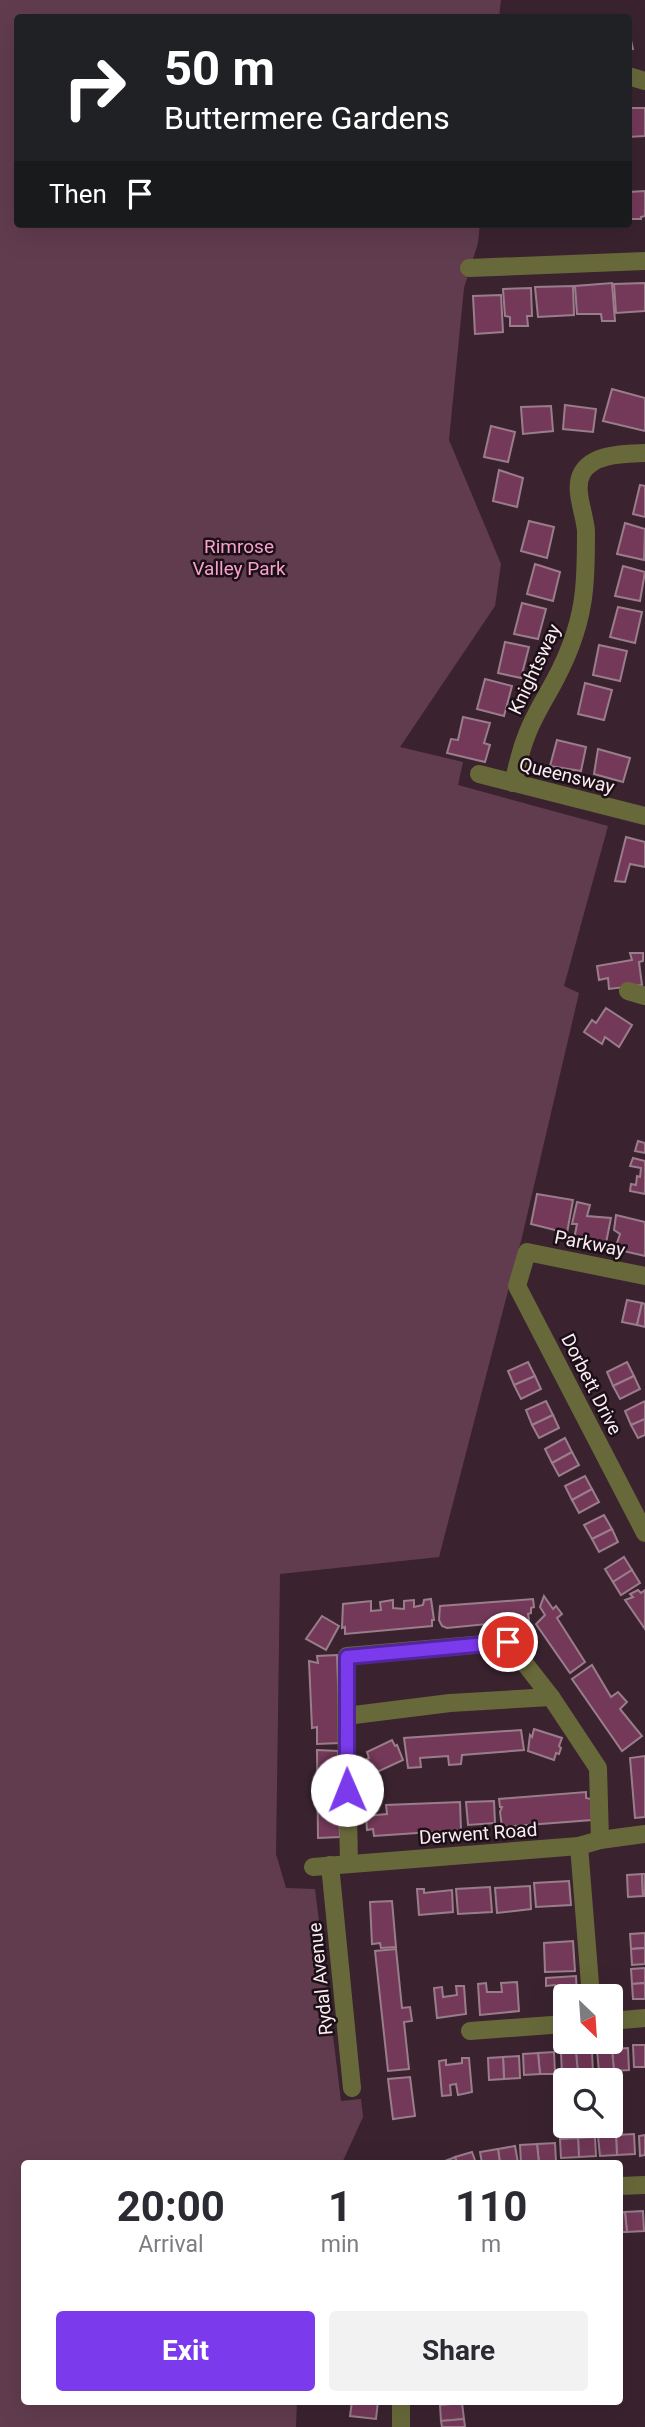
<!DOCTYPE html>
<style>
:root{--surface:#fff;--page:#f2f2f3;--text:#2b2b33;--muted:#7c7c81;--accent:#7c3aed}
body{margin:0;font-family:Roboto,sans-serif;background:var(--page);color:var(--text);height:100vh;display:flex;flex-direction:column;font-size:26px;white-space:nowrap}
*{box-sizing:border-box;margin:0}
p{font-size:23px;color:var(--muted)}
.icon{flex:none;width:38px;height:38px;fill:none;stroke:currentColor;stroke-width:2;stroke-linecap:round;stroke-linejoin:round}
.map{position:relative;flex:1;overflow:hidden}
.drawer{position:absolute;left:21px;top:2160px;width:602px;height:245px;display:flex;flex-direction:column;background:var(--surface);border-radius:7px;box-shadow:0 7px 28px #0002}
.drawer>*{flex:none}
.hud{position:absolute;left:14px;top:14px;width:618px;height:214px;border-radius:7px;box-shadow:0 7px 28px #0002;background:#202124;color:#fff;overflow:hidden}
.needle{width:46px;rotate:155deg}
.fabs{position:absolute;left:553px;top:1984px;display:grid;gap:14px}
.fabs a{display:grid;place-items:center;width:70px;height:70px;border-radius:7px;background:var(--surface);box-shadow:0 7px 28px #0002;font-size:35px}
.pin{position:absolute;display:grid;place-items:center;width:60px;height:60px;color:#fff;margin:-30px;border:4px solid #fff;border-radius:50%;box-shadow:0 2px 7px #0007}
.me{position:absolute;width:77px;margin:-38px;rotate:359deg;stroke-linejoin:round;filter:drop-shadow(0 0 5px #0008)}
.turn{display:flex;align-items:center;gap:24px;height:147px;padding:0 35px;font-size:32px}
.turn .icon{width:91px;height:91px;stroke-width:2.5}
.turn b{display:block;font-size:49px;line-height:60px}
.then{display:flex;align-items:center;height:66px;padding:0 35px;background:#0003;gap:14px;font-size:26px}
.eta{display:flex;justify-content:space-evenly;align-items:center;height:119px;text-align:center}
.eta b{font-size:42px;font-weight:700;line-height:49px}
.primary-button{display:flex;gap:14px;margin-top:auto;padding:14px 35px}
.primary-button a{flex:1;height:80px;border-radius:7px;background:var(--accent);color:#fff;font-size:28px;font-weight:700;line-height:80px;text-align:center}
.primary-button a+a{background:var(--page);color:var(--text)}
.map>svg:first-child{display:block}
.green{fill:#613c4f}
.building{fill:#743959;stroke:#9a7d8b;stroke-width:2}
.lines{fill:none;stroke-linecap:round;stroke-linejoin:round}
.minor{stroke:#68693a;stroke-width:18}
.route-casing{stroke:#51269a;stroke-width:18}
.route{stroke:#7c3aed;stroke-width:12}
.labels{text-anchor:middle;stroke-width:5;stroke-linejoin:round;paint-order:stroke}
.park-label{font-size:19px;fill:#faa0cf;stroke:#1b1015}
.street-label{font-size:19px;fill:#fcebf3;stroke:#1b1015}
</style>
<div class="map">
<svg width="645" height="2427" viewBox="0 0 645 2427">
<rect width="100%" height="100%" fill="#3a232f"/>
<polygon class="green" points="0,0 501,0 499,18 18,18 18,224 480,224 478,243 464,288 449,440 501,564 495,606 400,747 463,762 458,785 608,826 564,986 579,993 522,1237 439,1557 280,1574 276,1854 286,1888 315,1889 341,2101 361,2099 363,2117 342,2163 24,2163 24,2401 297,2401 296,2427 0,2427"/>
<g class="building">
<polygon points="628,28 633,49 628,50"/>
<polygon points="628,108 645,108 645,136 628,137"/>
<polygon points="645,191 645,216 641,217 641,219 628,219 628,192"/>
<polygon points="612,283 615,321 602,321 601,314 577,314 575,286"/>
<polygon points="645,283 645,311 616,313 614,284"/>
<polygon points="573,286 574,315 538,317 535,287"/>
<polygon points="531,288 532,316 527,316 528,326 510,326 510,317 505,316 503,289"/>
<polygon points="501,295 503,332 475,334 473,296"/>
<polygon points="612,389 645,398 645,431 603,421"/>
<polygon points="565,405 596,409 593,432 563,429"/>
<polygon points="551,406 553,431 523,434 521,407"/>
<polygon points="491,426 515,432 508,462 484,457"/>
<polygon points="499,470 523,478 517,507 493,501"/>
<polygon points="640,485 645,486 645,517 633,514"/>
<polygon points="529,521 554,527 547,558 521,551"/>
<polygon points="625,523 645,529 644,560 617,554"/>
<polygon points="535,564 560,572 553,601 527,594"/>
<polygon points="623,566 645,572 640,601 615,596"/>
<polygon points="522,603 546,609 538,639 514,634"/>
<polygon points="618,607 642,612 635,643 610,637"/>
<polygon points="505,642 529,647 521,678 498,673"/>
<polygon points="599,645 627,651 620,681 593,675"/>
<polygon points="485,679 512,686 504,716 477,709"/>
<polygon points="585,683 612,690 604,720 578,714"/>
<polygon points="463,717 490,723 484,743 490,745 485,762 447,753 451,739 458,740"/>
<polygon points="557,740 586,747 581,771 550,766"/>
<polygon points="598,749 630,758 623,782 594,774"/>
<polygon points="626,837 645,842 645,867 630,864 625,882 615,881"/>
<polygon points="630,953 643,953 643,961 639,962 642,985 609,989 608,978 599,980 597,966 632,960"/>
<polygon points="606,1008 632,1025 619,1047 605,1037 602,1044 584,1032 592,1020 596,1023"/>
<polygon points="638,1141 645,1143 645,1153 635,1151"/>
<polygon points="633,1158 645,1161 645,1194 630,1191 631,1184 636,1185 637,1176 640,1177 641,1168 630,1166"/>
<polygon points="537,1194 573,1200 567,1233 531,1224"/>
<polygon points="577,1202 590,1205 587,1216 611,1218 605,1248 574,1239 577,1224 572,1224"/>
<polygon points="616,1215 645,1222 645,1256 615,1249 620,1234 614,1230"/>
<polygon points="627,1300 642,1303 637,1325 622,1322"/>
<polygon points="642,1303 645,1304 645,1327 637,1325"/>
<polygon points="528,1362 535,1376 514,1385 508,1371"/>
<polygon points="627,1362 634,1376 613,1386 607,1372"/>
<polygon points="535,1376 541,1389 521,1399 514,1385"/>
<polygon points="634,1376 640,1389 620,1399 613,1386"/>
<polygon points="546,1401 553,1415 532,1425 526,1410"/>
<polygon points="645,1401 645,1419 631,1425 625,1411"/>
<polygon points="553,1415 559,1428 539,1438 532,1425"/>
<polygon points="645,1419 645,1435 638,1438 631,1425"/>
<polygon points="565,1438 572,1452 552,1463 545,1449"/>
<polygon points="572,1452 579,1465 559,1476 552,1463"/>
<polygon points="585,1476 592,1489 572,1500 565,1486"/>
<polygon points="592,1489 599,1502 579,1513 572,1500"/>
<polygon points="604,1515 612,1529 592,1539 584,1525"/>
<polygon points="612,1529 618,1542 599,1552 592,1539"/>
<polygon points="624,1557 632,1570 613,1582 605,1569"/>
<polygon points="632,1570 640,1583 621,1595 613,1582"/>
<polygon points="638,1590 641,1593 645,1590 645,1629 625,1600 633,1597 630,1594"/>
<polygon points="544,1596 553,1609 556,1606 562,1614 557,1618 585,1662 570,1673 536,1624 545,1615 540,1607"/>
<polygon points="431,1599 434,1620 432,1620 432,1626 345,1634 345,1627 342,1628 343,1604 371,1601 371,1611 381,1610 380,1602 393,1600 393,1608 404,1609 404,1601 414,1600 414,1607 423,1605 424,1600"/>
<polygon points="533,1599 534,1607 531,1608 531,1613 528,1614 529,1620 447,1628 442,1626 439,1620 440,1606"/>
<polygon points="322,1616 339,1626 326,1650 306,1639"/>
<polygon points="337,1655 340,1743 317,1744 317,1727 312,1728 309,1661 318,1663 317,1656"/>
<polygon points="592,1665 611,1697 618,1692 627,1702 620,1709 642,1736 622,1751 572,1679"/>
<polygon points="534,1729 562,1738 559,1746 561,1748 559,1754 556,1753 554,1760 528,1751 530,1735 532,1737"/>
<polygon points="521,1730 524,1750 462,1755 461,1764 449,1765 448,1756 420,1758 421,1767 408,1768 404,1738"/>
<polygon points="392,1740 395,1746 397,1745 403,1760 377,1772 367,1759 369,1758 367,1752"/>
<polygon points="317,1750 338,1751 340,1837 318,1838"/>
<polygon points="645,1756 645,1817 635,1818 630,1758"/>
<polygon points="586,1792 586,1798 591,1799 592,1820 502,1827 500,1812 502,1807 500,1807 499,1799"/>
<polygon points="494,1801 495,1823 468,1825 466,1802"/>
<polygon points="460,1802 461,1830 374,1836 373,1829 367,1830 366,1816 387,1814 386,1805"/>
<polygon points="642,1874 643,1896 628,1897 627,1875"/>
<polygon points="642,1874 645,1874 645,1896 643,1896"/>
<polygon points="569,1881 571,1905 536,1907 534,1883"/>
<polygon points="530,1886 531,1909 497,1913 495,1888"/>
<polygon points="490,1887 492,1912 458,1914 456,1889"/>
<polygon points="417,1889 424,1889 424,1893 452,1890 453,1912 419,1915"/>
<polygon points="392,1901 396,1947 381,1948 380,1943 372,1944 370,1902"/>
<polygon points="645,1933 645,1948 631,1949 630,1934"/>
<polygon points="573,1941 575,1971 545,1972 544,1943"/>
<polygon points="645,1948 645,1964 632,1965 631,1949"/>
<polygon points="396,1949 402,2008 410,2007 412,2021 404,2022 409,2069 388,2071 375,1951"/>
<polygon points="645,1968 645,1983 632,1984 631,1969"/>
<polygon points="576,1976 577,1997 565,1997 564,2016 564,2006 557,2008 555,1985 546,1986 546,1978"/>
<polygon points="517,1982 519,2011 480,2015 478,1984 486,1983 487,1992 502,1992 501,1983"/>
<polygon points="645,1983 645,1999 633,1999 632,1984"/>
<polygon points="456,1986 464,1986 466,2014 437,2018 434,1988 442,1987 443,1997 457,1995"/>
<polygon points="633,2045 645,2045 645,2067 634,2067"/>
<polygon points="628,2048 629,2070 614,2071 612,2049"/>
<polygon points="612,2049 614,2071 599,2072 597,2050"/>
<polygon points="592,2051 593,2073 578,2074 576,2052"/>
<polygon points="554,2052 555,2074 540,2074 538,2053"/>
<polygon points="576,2052 578,2074 562,2074 561,2053"/>
<polygon points="538,2053 540,2074 524,2075 523,2054"/>
<polygon points="519,2056 520,2078 504,2079 503,2057"/>
<polygon points="503,2057 504,2079 489,2080 488,2058"/>
<polygon points="462,2058 469,2058 472,2092 458,2095 456,2084 450,2085 451,2095 442,2096 439,2061 446,2060 446,2065 462,2063"/>
<polygon points="410,2077 415,2116 393,2119 388,2079"/>
<polygon points="634,2134 635,2154 617,2155 616,2135"/>
<polygon points="616,2135 617,2155 600,2156 598,2136"/>
<polygon points="645,2135 645,2155 640,2156 639,2136"/>
<polygon points="595,2137 596,2156 579,2157 578,2138"/>
<polygon points="578,2138 579,2157 561,2158 560,2139"/>
<polygon points="555,2143 556,2162 539,2163 537,2144"/>
<polygon points="537,2144 539,2163 521,2163 520,2145"/>
<polygon points="515,2146 518,2163 500,2163 498,2149"/>
<polygon points="498,2149 500,2163 482,2163 480,2152"/>
<polygon points="472,2152 476,2163 457,2163 455,2157"/>
<polygon points="455,2157 457,2163 440,2163"/>
<polygon points="643,2211 644,2231 627,2232 625,2212"/>
<polygon points="625,2212 627,2232 620,2232 620,2213"/>
<polygon points="352,2401 378,2401 376,2419 350,2416"/>
<polygon points="462,2403 464,2419 441,2421 440,2405"/>
<polygon points="464,2419 465,2427 442,2427 441,2421"/>
</g>
<g class="lines">
<g class="minor">
<polyline points="628,76 645,81"/>
<polyline points="469,268 645,261"/>
<polyline points="479,774 645,816"/>
<path d="M513 783C517 768 520 752 526 737 533 717 545 699 555 680 570 652 581 621 584 590 586 570 586 550 586 531 585 514 573 489 582 473 593 453 625 454 645 453"/>
<polyline points="628,991 645,996"/>
<polyline points="645,1276 527,1252 517,1286 645,1533"/>
<polyline points="346,1716 450,1703 551,1697"/>
<polyline points="579,1846 591,1997"/>
<polyline points="349,1863 346,1716 347,1656 508,1642 551,1697 598,1768 600,1840"/>
<polyline points="330,1865 352,2088"/>
<polyline points="313,1867 579,1846 600,1840 645,1834"/>
<polyline points="611,2021 645,2018"/>
<polyline points="470,2031 565,2024"/>
<polyline points="620,2186 645,2185"/>
<polyline points="401,2401 401,2427"/>
</g>
</g>
<g class="lines">
<g class="route-casing">
<polyline id="route" points="347,1790 347,1657 508,1642"/>
</g>
<use href="#route" class="route"/>
</g>
<g class="labels">
<g class="park-label">
<text x="239" y="553">Rimrose<tspan x="239" dy="22">Valley Park</tspan></text>
</g>
<g class="street-label">
<text transform="translate(534 669) rotate(-65)" y="7">Knightsway</text>
<text transform="translate(567 775) rotate(14)" y="7">Queensway</text>
<text transform="translate(590 1243) rotate(11)" y="7">Parkway</text>
<text transform="translate(592 1384) rotate(63)" y="7">Dorbett Drive</text>
<text transform="translate(478 1833) rotate(-4)" y="7">Derwent Road</text>
<text transform="translate(320 1979) rotate(-96)" y="7">Rydal Avenue</text>
</g>
</g>
</svg>
<div class="fabs">
<a><svg class="needle" viewBox="-14 -14 28 28"><path d="M0-13l5 13h-10z" fill="#e53935"/><path d="M0 13l5-13h-10z" fill="#7c7c81"/></svg></a>
<a><svg class="icon" aria-label="search" viewBox="0 0 24 24"><circle cx="10" cy="10" r="6"/><path d="M15 15l6 6"/></svg></a>
</div>
<div class="pin" style="left:508px;top:1642px;background:#d93025"><svg class="icon" aria-label="arrive" viewBox="0 0 24 24"><path d="M6 21V4h12l-3 4 3 4H6"/></svg></div>
<svg class="me" style="left:347px;top:1790px" viewBox="-20 -20 40 40"><circle r="19" fill="#fff"/><path d="M0-13L10 11 0 6-10 11z" fill="#7c3aed"/></svg>
<div class="hud">
<div class="turn"><svg class="icon" aria-label="right" viewBox="0 0 24 24"><path d="M7 20v-9h11M14 6l5 5-5 5"/></svg><div><b>50 m</b>Buttermere Gardens</div></div>
<div class="then">Then<svg class="icon" aria-label="arrive" viewBox="0 0 24 24"><path d="M6 21V4h12l-3 4 3 4H6"/></svg></div>
</div>
<section class="drawer">
<div class="eta">
<div><b>20:00</b><p>Arrival</p></div>
<div><b>1</b><p>min</p></div>
<div><b>110</b><p>m</p></div>
</div>
<div class="primary-button"><a>Exit</a><a>Share</a></div>
</section>
</div>
